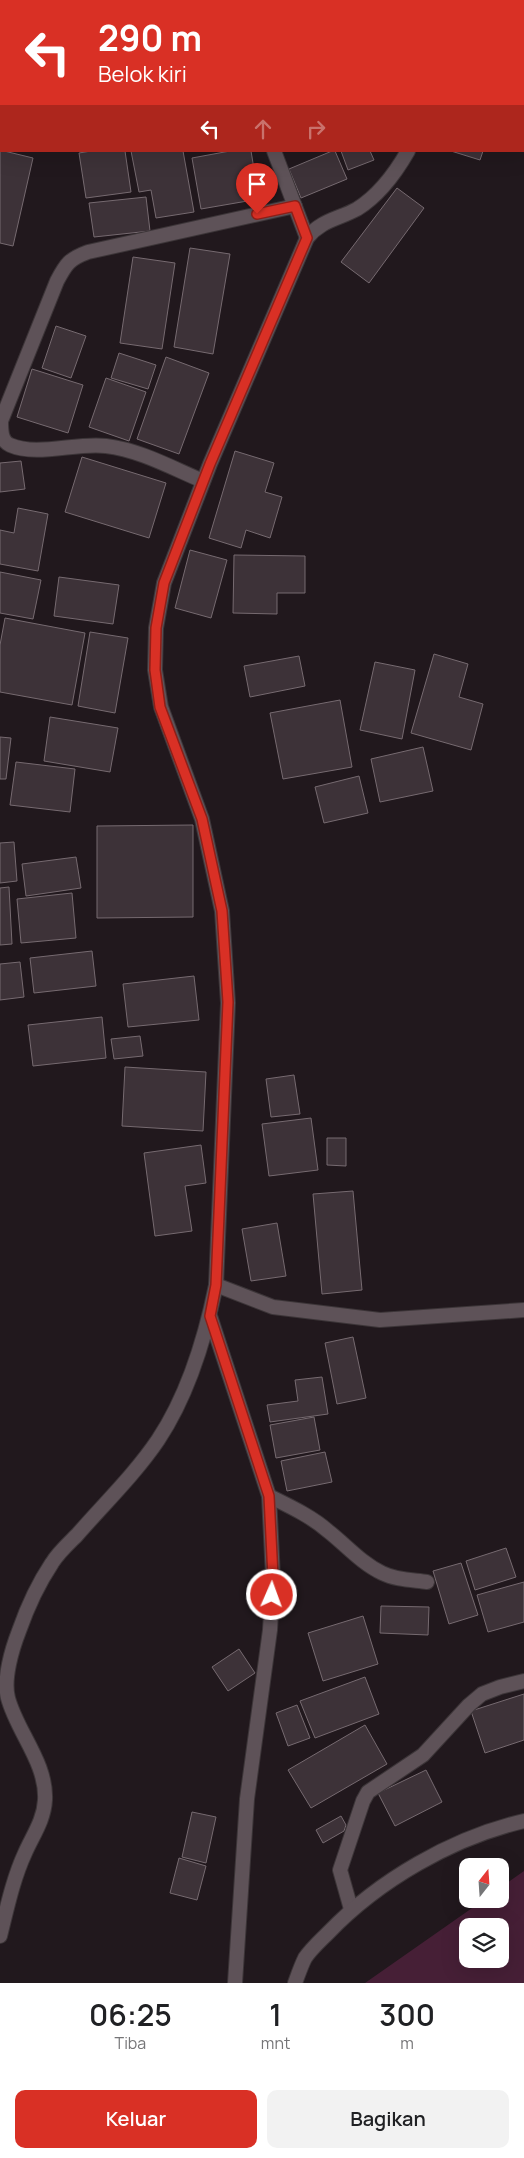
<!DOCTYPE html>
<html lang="id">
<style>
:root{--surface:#fff;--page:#f2f2f2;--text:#202124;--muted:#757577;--accent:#d93025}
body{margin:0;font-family:Manrope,sans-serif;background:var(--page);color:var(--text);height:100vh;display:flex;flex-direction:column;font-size:19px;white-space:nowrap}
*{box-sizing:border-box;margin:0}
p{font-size:16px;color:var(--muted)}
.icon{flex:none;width:28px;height:28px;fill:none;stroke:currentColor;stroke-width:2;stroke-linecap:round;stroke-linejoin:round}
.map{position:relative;height:1983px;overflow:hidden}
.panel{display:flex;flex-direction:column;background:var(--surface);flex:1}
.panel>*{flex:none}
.guide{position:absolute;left:0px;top:0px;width:525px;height:152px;box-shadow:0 5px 20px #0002;background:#d93025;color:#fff;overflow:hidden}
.needle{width:32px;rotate:17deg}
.buttons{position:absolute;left:459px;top:1858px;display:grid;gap:10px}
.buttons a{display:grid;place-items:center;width:50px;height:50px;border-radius:10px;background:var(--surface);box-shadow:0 5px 20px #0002;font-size:25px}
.pin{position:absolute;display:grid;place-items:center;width:42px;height:42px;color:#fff;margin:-51px -21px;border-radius:50% 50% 50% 0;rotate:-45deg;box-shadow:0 0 5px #0007}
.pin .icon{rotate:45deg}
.me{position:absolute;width:55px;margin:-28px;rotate:2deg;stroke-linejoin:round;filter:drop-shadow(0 0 4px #0008)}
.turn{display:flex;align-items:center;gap:18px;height:105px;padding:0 15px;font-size:22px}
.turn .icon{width:65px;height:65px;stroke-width:2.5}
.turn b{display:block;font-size:35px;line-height:42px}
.lanes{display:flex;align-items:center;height:48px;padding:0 15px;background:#0003;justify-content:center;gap:25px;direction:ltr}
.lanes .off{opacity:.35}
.eta{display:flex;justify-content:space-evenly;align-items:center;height:85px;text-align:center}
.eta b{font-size:30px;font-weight:600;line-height:35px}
.primary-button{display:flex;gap:10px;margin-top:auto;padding:10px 15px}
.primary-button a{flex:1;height:58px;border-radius:10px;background:var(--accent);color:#fff;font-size:20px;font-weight:600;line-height:58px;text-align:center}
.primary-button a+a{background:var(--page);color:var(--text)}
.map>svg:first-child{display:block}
.green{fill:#461f36;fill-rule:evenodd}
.building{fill:#3d3238;stroke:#766a70}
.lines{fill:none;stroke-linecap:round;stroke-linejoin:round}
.minor-casing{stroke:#3c3538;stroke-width:16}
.minor{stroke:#5e5258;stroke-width:14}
.route-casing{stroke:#8d1f18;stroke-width:12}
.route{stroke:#d93025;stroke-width:9}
</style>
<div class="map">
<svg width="524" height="1983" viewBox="0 0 524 1983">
<rect width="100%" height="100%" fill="#21181d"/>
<path class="green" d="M524 1871V1983H365L485 1899H500V1888ZM468 1926H500V1959H468Z"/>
<g class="building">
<rect x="282" y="0" width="36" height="1"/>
<polygon points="471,0 521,0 471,1"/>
<polygon points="1,72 1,109 0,109"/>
<polygon points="0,150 33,158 13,246 0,243"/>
<polygon points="91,151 125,151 131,192 86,198 79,153"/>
<polygon points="131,151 183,151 194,212 156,218 151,190 139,192"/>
<polygon points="230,151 251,151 259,199 201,209 192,158"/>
<polygon points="332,151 335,151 347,179 301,198 289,169"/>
<polygon points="341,151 370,151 374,160 348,170"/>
<polygon points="451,151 483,151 480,160"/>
<polygon points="397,188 424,208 369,283 341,262"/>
<polygon points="146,197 150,231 94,237 89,203"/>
<polygon points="190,248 230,254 213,354 174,347"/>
<polygon points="133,257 175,263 162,349 120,343"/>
<polygon points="56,326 86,336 71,378 42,368"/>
<polygon points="119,353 156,365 148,389 111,378"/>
<polygon points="166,357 209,373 179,454 137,439"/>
<polygon points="32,369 83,385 68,433 17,417"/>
<polygon points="106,378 146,392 129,441 89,427"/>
<polygon points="235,451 274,463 265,492 282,497 270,538 246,530 241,548 209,538"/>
<polygon points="82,457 166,483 149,538 65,512"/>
<polygon points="21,461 25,489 0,492 0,463"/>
<polygon points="18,508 48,514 38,571 0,564 0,530 14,533"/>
<polygon points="190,550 227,560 211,618 175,608"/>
<polygon points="234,555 305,556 305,593 277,593 277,614 233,613"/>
<polygon points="0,572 41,580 33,619 0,613"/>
<polygon points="59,577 119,585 113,624 54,616"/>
<polygon points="5,618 85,633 72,705 0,692 0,645"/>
<polygon points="90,632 128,638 115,713 78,706"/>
<polygon points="434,654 468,664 459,697 483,704 471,750 411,733"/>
<polygon points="299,656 305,686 250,697 244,666"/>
<polygon points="375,662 415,670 402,739 360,730"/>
<polygon points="340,700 352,767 283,779 270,713"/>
<polygon points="50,717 118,728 110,772 44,761"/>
<polygon points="0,737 11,738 6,779 0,779"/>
<polygon points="423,747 433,791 380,802 371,759"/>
<polygon points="16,762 75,769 70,812 10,805"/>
<polygon points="359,776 368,813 324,823 315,787"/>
<polygon points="193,825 193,917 97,918 97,826"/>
<polygon points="14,842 17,881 0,883 0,843"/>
<polygon points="76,857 81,888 26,896 22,864"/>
<polygon points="9,887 12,944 0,945 0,888"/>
<polygon points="72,893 76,938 21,943 17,899"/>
<polygon points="92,951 96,986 34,993 30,958"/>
<polygon points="20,962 24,997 0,1000 0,964"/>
<polygon points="194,976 199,1020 128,1027 123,984"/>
<polygon points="102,1017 106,1058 33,1066 28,1025"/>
<polygon points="140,1036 143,1056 114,1059 111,1039"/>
<polygon points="125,1067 206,1072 203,1131 122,1126"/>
<polygon points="294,1075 300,1114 271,1117 266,1079"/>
<polygon points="311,1118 318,1170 269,1176 262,1124"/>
<polygon points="327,1138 346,1138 346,1166 327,1165"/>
<polygon points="201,1145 206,1183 185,1186 192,1231 155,1236 144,1153"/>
<polygon points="353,1191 362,1290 322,1294 313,1194"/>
<polygon points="277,1223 286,1276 251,1281 242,1229"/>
<polygon points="353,1337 366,1398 337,1404 325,1343"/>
<polygon points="322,1377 328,1414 270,1422 267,1405 298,1401 295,1380"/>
<polygon points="314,1417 320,1450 276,1458 270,1425"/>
<polygon points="325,1452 332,1482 287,1491 281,1461"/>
<polygon points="506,1548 516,1577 475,1590 466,1561"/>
<polygon points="461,1563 478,1615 449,1624 433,1571"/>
<polygon points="524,1582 524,1622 488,1632 477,1595"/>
<polygon points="381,1606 429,1607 428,1635 380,1633"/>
<polygon points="363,1616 378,1664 323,1681 308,1633"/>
<polygon points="239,1649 255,1673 228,1691 212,1667"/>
<polygon points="365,1677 379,1714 315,1738 300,1701"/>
<polygon points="524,1694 524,1740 485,1753 471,1711"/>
<polygon points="297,1705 310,1738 288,1746 276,1713"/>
<polygon points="365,1725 387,1764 311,1808 288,1770"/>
<polygon points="426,1770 442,1802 395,1826 378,1793"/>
<polygon points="192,1812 216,1817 206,1863 182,1857"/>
<polygon points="341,1816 346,1825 344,1831 323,1843 316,1830"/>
<polygon points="179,1858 206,1866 197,1900 170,1893"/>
</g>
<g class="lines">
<g class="minor-casing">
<g id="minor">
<polyline points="434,1 434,0"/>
<polyline points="274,151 307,238"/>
<path d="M203 481C172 468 140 450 106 446 77 442 37 457 10 445 1 441 1 430 1 421L57 281C66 264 69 259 88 252L295 206"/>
<polyline points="216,1285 273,1307 380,1320 524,1310"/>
<polyline points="210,1316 269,1496 273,1577 270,1630 247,1799 235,1983"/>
<path d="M269 1496C289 1506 311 1516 328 1531 346 1545 361 1563 382 1573 396 1580 413 1580 427 1582"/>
<polyline points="351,1909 340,1870 363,1801 368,1792 423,1755 469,1705 482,1694 500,1687 524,1681"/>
<path d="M0 1936C7 1908 13 1879 25 1853 33 1835 44 1820 45 1800 47 1763 17 1732 8 1698 3 1679 12 1649 19 1631 27 1608 38 1584 52 1563 58 1553 68 1544 77 1535 104 1504 135 1474 158 1440 188 1395 205 1339 216 1285L228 1003 222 911 202 819 161 707 155 670 156 628 164 583 210 464 307 238C321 220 339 219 357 209 378 196 396 172 408 151"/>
<path d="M295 1983C298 1975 301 1966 305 1958 311 1949 320 1941 328 1933 379 1880 452 1838 524 1821"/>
</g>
</g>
<use href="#minor" class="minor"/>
</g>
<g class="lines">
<g class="route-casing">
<polyline id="route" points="257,214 295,206 307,238 210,464 164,583 156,628 155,670 160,707 202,819 222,911 228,1002 216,1285 210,1316 269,1496 273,1577 272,1595"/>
</g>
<use href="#route" class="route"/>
</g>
</svg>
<div class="buttons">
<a><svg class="needle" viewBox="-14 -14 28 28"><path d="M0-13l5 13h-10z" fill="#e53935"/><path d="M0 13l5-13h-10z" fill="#757577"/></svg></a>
<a><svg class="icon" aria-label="layers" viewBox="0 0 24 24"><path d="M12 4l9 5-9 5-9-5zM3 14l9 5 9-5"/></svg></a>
</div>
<div class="pin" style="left:257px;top:214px;background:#d93025"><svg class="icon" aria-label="arrive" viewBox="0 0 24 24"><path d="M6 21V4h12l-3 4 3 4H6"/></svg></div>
<svg class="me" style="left:272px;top:1595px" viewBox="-20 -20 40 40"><circle r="17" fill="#d93025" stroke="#fff" stroke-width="3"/><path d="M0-11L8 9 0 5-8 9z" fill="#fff"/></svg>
<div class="guide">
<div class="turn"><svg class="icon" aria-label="left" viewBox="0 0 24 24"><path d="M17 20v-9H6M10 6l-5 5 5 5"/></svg><div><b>290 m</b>Belok kiri</div></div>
<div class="lanes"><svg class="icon" aria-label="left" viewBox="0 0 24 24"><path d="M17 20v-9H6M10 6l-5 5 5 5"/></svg><svg class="icon off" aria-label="ahead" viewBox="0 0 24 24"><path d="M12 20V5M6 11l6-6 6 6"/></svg><svg class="icon off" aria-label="right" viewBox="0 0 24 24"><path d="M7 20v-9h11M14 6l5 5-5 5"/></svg></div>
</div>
</div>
<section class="panel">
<div class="eta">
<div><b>06:25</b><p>Tiba</p></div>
<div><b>1</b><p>mnt</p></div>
<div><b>300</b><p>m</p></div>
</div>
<div class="primary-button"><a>Keluar</a><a>Bagikan</a></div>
</section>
